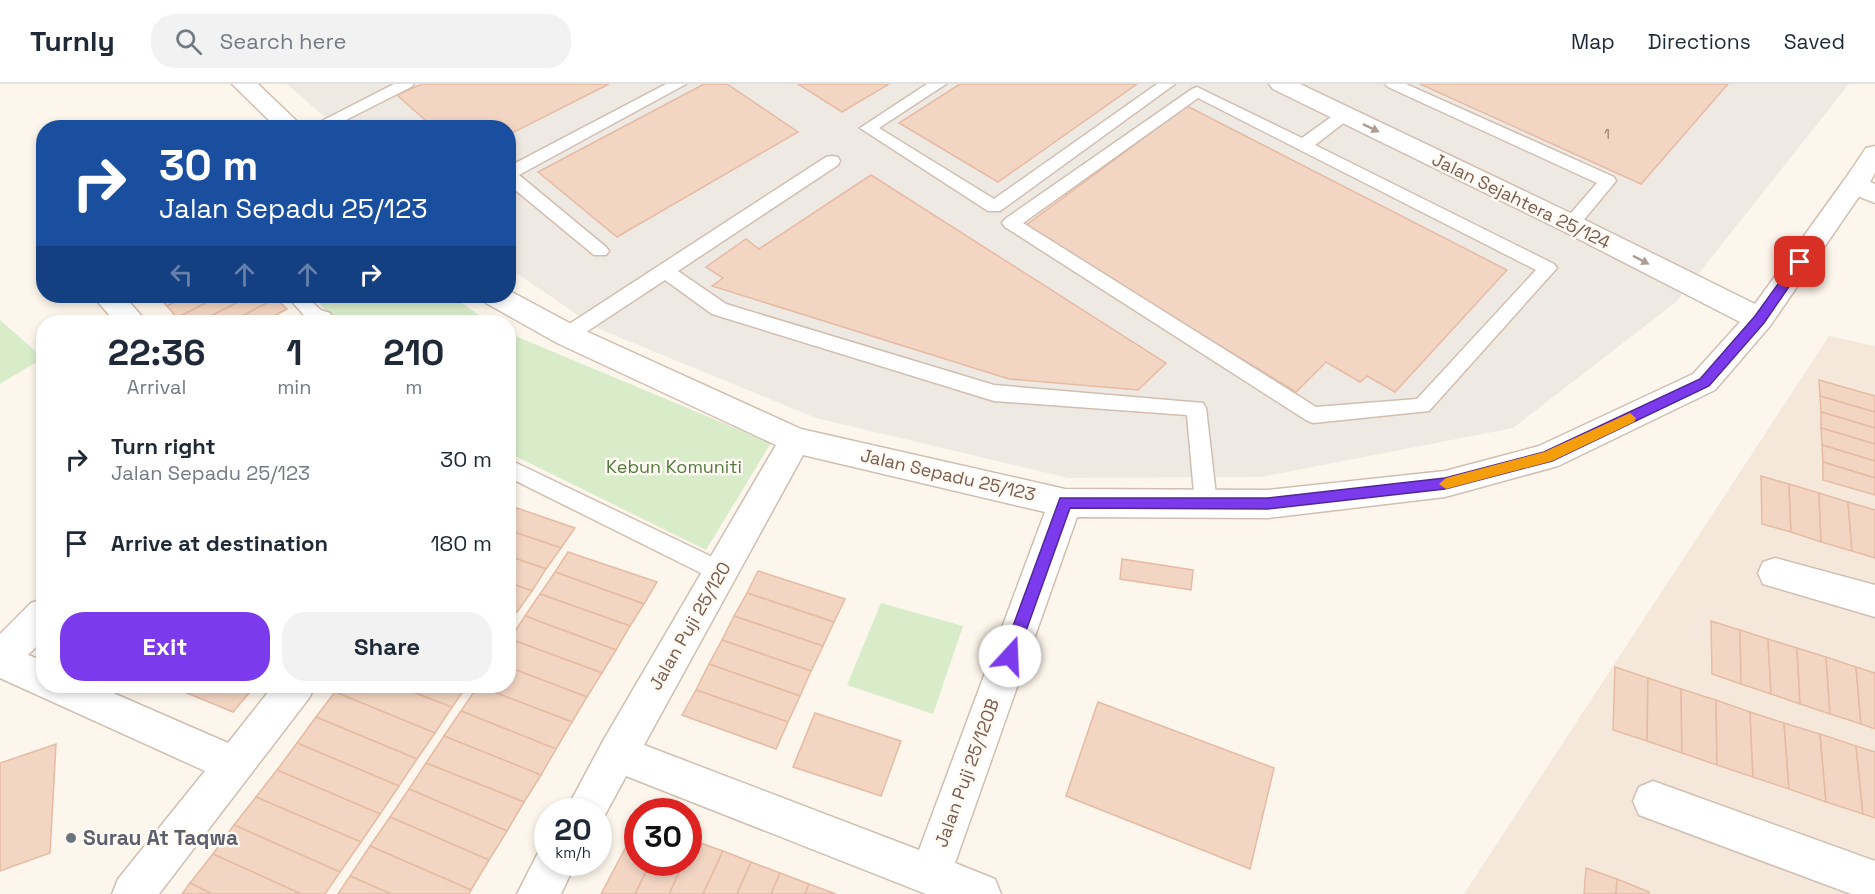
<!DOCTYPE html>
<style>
:root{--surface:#fff;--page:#f2f2f3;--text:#1f2937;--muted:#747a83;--line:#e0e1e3;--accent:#7c3aed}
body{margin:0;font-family:"Space Grotesk",sans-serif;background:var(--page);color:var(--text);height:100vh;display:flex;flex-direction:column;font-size:22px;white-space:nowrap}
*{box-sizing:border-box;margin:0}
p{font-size:20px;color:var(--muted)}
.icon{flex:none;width:33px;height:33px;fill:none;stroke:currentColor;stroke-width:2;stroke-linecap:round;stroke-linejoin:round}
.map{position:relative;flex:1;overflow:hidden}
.sheet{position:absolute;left:36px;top:231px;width:480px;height:378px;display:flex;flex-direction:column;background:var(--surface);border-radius:24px;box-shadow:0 3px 9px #0003}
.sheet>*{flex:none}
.hud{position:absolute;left:36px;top:36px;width:480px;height:183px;border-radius:24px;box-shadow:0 3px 9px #0003;background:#1a4fa0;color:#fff;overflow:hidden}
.speed{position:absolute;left:534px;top:714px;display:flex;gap:12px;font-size:30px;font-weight:700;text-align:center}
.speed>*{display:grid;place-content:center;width:78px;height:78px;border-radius:50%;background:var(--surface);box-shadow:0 3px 9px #0003;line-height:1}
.speed small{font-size:15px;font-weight:400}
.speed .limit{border:9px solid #d22;background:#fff;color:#111}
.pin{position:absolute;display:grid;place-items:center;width:51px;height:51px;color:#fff;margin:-26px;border-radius:12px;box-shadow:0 3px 9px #0006}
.me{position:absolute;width:66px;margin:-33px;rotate:20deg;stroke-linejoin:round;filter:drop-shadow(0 0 4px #0008)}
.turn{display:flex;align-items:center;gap:21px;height:126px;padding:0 24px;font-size:27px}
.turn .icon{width:78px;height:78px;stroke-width:2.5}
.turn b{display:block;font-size:42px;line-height:51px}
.lanes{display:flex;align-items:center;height:57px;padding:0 24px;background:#0003;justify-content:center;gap:30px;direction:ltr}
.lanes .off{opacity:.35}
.eta{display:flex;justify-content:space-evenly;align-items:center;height:102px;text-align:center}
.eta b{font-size:36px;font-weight:700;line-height:42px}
.cta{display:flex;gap:12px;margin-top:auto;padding:12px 24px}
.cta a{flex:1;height:69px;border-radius:24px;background:var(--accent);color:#fff;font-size:24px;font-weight:700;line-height:69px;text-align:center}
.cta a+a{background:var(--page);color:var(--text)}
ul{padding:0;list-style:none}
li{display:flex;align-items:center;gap:18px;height:84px;padding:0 24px}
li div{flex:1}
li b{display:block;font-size:22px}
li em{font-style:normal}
header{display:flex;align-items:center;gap:36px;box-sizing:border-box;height:84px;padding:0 30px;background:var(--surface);border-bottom:2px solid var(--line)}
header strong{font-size:28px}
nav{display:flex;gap:33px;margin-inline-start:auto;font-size:21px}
.search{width:420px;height:54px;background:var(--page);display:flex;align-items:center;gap:15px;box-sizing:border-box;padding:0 21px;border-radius:24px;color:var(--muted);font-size:22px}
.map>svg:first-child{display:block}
.residential{fill:#f5e8da}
.industrial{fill:#efe9e4}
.green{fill:#d8ecc9}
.building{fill:#f3d5c3;stroke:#e6bba3;stroke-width:1.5}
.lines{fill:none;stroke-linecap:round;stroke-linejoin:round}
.lane-casing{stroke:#d1beb0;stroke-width:3}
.street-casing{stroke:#d1beb0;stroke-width:3}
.secondary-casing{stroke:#d6c0b0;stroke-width:3}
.lane{fill:#fff;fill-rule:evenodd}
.street{fill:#fff;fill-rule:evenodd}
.secondary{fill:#fff;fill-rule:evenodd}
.oneway{fill:#af9d94}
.route{fill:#7c3aed;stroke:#51269a;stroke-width:1.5}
.slow{fill:#f59e0b}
.worship-dot{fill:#6b7280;stroke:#fffaf3;stroke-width:2}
.labels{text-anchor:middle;stroke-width:5;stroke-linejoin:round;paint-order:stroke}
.far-number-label{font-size:14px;fill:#987a6a}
.street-label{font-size:18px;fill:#7a5c4d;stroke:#fffaf3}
.park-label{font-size:18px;fill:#537a41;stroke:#fffaf3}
.near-worship-label{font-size:21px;font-weight:bold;fill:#5b616d;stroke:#fffaf3;text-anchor:start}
</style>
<header>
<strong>Turnly</strong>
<div class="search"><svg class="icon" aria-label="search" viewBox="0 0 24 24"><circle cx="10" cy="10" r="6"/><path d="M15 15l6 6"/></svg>Search here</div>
<nav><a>Map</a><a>Directions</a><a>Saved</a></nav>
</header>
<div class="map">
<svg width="1875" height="810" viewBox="0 0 1875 810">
<rect width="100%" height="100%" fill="#fdf6ec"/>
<polygon class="residential" points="1829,252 1875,262 1875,810 1464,810"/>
<polygon class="industrial" points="287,0 1849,0 1676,218 1513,344 1261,393 1069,394 816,334 597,244 509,184 508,44 336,43"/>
<g class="green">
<polygon points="313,212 452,212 489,238 336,238"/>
<polygon points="0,236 43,274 0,300"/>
<polygon points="508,249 771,359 706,466 509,369"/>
<polygon points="881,519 963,542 933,630 847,601"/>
</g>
<g class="building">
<polygon points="422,0 609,0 508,51 508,44 434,44 397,11"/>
<polygon points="704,0 727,0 798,48 617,153 538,88"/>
<polygon points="798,0 889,0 842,28"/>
<polygon points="960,0 1137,0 998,98 899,39"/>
<polygon points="1420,0 1728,0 1641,100"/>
<polygon points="1187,22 1507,186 1395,308 1367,292 1360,298 1326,278 1296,308 1025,142"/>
<polygon points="871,91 1166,279 1138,306 1009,295 712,202 723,194 706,183 746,155 759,165"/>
<polygon points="158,212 187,212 167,222"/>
<polygon points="187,212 219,212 177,234 167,222"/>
<polygon points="219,212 250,212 199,238 181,238 177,234"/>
<polygon points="250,212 273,212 276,214 231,238 199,238"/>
<polygon points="276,214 287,225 263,238 231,238"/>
<polygon points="1819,296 1875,312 1875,328 1820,312"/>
<polygon points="1820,312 1875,328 1875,344 1821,328"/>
<polygon points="1821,328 1875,344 1875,360 1821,344"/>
<polygon points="1821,344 1875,360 1875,377 1822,361"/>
<polygon points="1822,361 1875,377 1875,394 1823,378"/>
<polygon points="1823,378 1875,394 1875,411 1823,396"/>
<polygon points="1761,392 1789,400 1791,448 1762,440"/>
<polygon points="1789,400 1819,409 1821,458 1791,448"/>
<polygon points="1819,409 1848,418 1852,467 1821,458"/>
<polygon points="1848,418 1875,426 1875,474 1852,467"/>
<polygon points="508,421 575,444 561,464 508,446"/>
<polygon points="508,446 561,464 546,485 508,472"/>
<polygon points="568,468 657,498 644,520 555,488"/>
<polygon points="508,472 546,485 532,507 508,498"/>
<polygon points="1122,475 1193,486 1191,506 1120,495"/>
<polygon points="758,487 845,515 834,538 747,509"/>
<polygon points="555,488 644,520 630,542 540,510"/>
<polygon points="508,498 532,507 517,528 508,525"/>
<polygon points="747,509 834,538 823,562 734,532"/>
<polygon points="540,510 630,542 616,566 525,532"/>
<polygon points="525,532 616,566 602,589 510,555"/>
<polygon points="734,532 823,562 811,587 722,556"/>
<polygon points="1711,537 1740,546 1741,600 1712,590"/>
<polygon points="1740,546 1768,555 1771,610 1741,600"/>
<polygon points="510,555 602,589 587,613 508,583"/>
<polygon points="1768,555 1797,564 1800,620 1771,610"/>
<polygon points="722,556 811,587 800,612 709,580"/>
<polygon points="1797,564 1826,573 1830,630 1800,620"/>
<polygon points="1826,573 1856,583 1861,640 1830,630"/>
<polygon points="709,580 800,612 788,638 696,606"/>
<polygon points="508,583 587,613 572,638 478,602 508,602"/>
<polygon points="1615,583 1648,594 1647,657 1613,646"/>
<polygon points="1856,583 1875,589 1875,645 1861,640"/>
<polygon points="1648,594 1681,605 1682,669 1647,657"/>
<polygon points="170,602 255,602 233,628"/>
<polygon points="340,602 398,602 452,623 435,649 335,608"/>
<polygon points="398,602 467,602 452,623"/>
<polygon points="478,602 572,638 556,665 461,627"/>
<polygon points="1681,605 1716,616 1717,681 1682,669"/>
<polygon points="696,606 788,638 776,665 682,631"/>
<polygon points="335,608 435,649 417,675 316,633"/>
<polygon points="1716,616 1750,628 1753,693 1717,681"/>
<polygon points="1098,618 1274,684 1250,785 1066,712"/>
<polygon points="461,627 556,665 541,691 444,652"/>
<polygon points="1750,628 1784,639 1789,705 1753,693"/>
<polygon points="815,629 901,657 881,712 793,683"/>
<polygon points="316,633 417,675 399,702 297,659"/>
<polygon points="1784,639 1820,650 1826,718 1789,705"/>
<polygon points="1820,650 1856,662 1863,730 1826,718"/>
<polygon points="444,652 541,691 524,718 426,679"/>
<polygon points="297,659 399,702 380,730 277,686"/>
<polygon points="56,660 50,769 0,787 0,679"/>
<polygon points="1856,662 1875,668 1875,734 1863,730"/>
<polygon points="426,679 524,718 507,747 409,705"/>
<polygon points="277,686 380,730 361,758 256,713"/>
<polygon points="409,705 507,747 489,776 390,733"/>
<polygon points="256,713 361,758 340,788 234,741"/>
<polygon points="390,733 489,776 471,806 370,762"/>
<polygon points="638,740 638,778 651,778 635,810 601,810"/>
<polygon points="234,741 340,788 325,810 301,810 213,770"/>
<polygon points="695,757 723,767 703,810 669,810 684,778 688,778 688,770"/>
<polygon points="370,762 471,806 469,810 391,810 350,792"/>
<polygon points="723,767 751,778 737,810 703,810"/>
<polygon points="213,770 301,810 212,810 190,799"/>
<polygon points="651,778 684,778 669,810 635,810"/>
<polygon points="751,778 780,789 771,810 737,810"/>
<polygon points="1586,784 1617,795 1616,810 1584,810"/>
<polygon points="780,789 809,800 805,810 771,810"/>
<polygon points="350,792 391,810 338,810"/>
<polygon points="1617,795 1649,808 1649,810 1616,810"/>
<polygon points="190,799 212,810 182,810"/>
<polygon points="809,800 836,810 805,810"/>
</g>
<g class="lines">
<g class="lane-casing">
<g id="lane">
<polygon points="394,0 414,0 411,3 330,44 308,44"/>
<polygon points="666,0 686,0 519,91 606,163 609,167 606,171 594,171 508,100 508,83"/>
<polygon points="927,0 946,0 879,44 994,115 1157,0 1175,0 1000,127 988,127 860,44"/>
<polygon points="1385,0 1406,0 1614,93 1616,97 1577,144 1565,144 1562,140 1565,136 1597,99 1388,3"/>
<path d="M1197 3 1302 54 1338 28H1350L1352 31 1350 34 1315 61 1554 180 1557 184 1429 327 1313 339 1306 336 1005 143 1002 139 1005 135 1192 5ZM1198 14 1536 186 1417 315 1316 323 1023 139Z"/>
<polygon points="832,72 838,73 840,77 838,81 678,187 726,220 994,301 1203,319 1206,324 1217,420 1213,426 1206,429 1199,426 1195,420 1187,331 994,317 712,230 665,196 574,256 567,258 560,256 558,251 560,246 826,73"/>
<polygon points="287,212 306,212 327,232 328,238 310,238"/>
<polygon points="508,375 729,481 732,488 729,495 721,498 713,495 508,393"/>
</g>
</g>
<g class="street-casing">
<g id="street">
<polygon points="232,0 258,0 304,44 277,44"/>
<path d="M1269 0H1300L1581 134 1755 220 1845 95 1854 92 1863 95 1867 101 1770 242 1715 306 1558 382 1445 413 1268 434 1077 433 955 779 995 795 1001 810H926L626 692 599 742 598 728H565L603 657 776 361 557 259 486 219 482 212H508V206L577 243 801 345 1065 405 1268 406 1445 387 1539 362 1693 290 1740 238 1561 146 1273 5ZM803 371 1045 428 919 766 644 661Z"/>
<polygon points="93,212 124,212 147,238 115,238"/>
<polygon points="320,226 330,229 334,238 305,238 310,229"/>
<polygon points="1775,474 1875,501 1875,533 1763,500 1758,489 1763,478"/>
<polygon points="44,514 44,555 28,571 44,577 44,602 97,602 228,659 273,602 315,602 309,614 159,810 112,810 118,795 205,687 0,594 0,550 31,519"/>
<polygon points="1653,697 1875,777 1875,810 1851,810 1639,731 1633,717 1639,703"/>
<polygon points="548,761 548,778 576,778 561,810 517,810 541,763"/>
</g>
</g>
<g class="secondary-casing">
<polygon id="secondary" points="1875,62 1875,89 1870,98 1875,100 1875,119 1845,107 1841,101 1866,64"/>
</g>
<use href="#lane" class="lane"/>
<use href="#street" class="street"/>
<use href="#secondary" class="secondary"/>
</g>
<defs><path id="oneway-solid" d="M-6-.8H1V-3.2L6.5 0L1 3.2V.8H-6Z" transform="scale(1.5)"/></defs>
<g class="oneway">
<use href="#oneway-solid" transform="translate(1371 44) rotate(26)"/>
<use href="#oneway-solid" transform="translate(1641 176) rotate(27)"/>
</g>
<polygon class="route" points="1800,174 1806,178 1764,239 1709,302 1552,377 1445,405 1268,425 1070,424 1017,572 1015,577 1010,579 1004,577 1002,572 1060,414 1268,414 1445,394 1544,368 1700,295 1755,232 1796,175"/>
<polygon class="slow" points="1630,329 1636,334 1634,338 1552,377 1446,405 1439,400 1446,394 1544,368"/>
<circle class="worship-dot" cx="71" cy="754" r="6"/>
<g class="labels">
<g class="far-number-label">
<text x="1607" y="55">1</text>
</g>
<g class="street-label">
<text transform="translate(1521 117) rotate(26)" y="6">Jalan Sejahtera 25/124</text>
<text transform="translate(948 391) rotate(13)" y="6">Jalan Sepadu 25/123</text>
<text transform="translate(690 542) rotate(-60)" y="6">Jalan Puji 25/120</text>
<text transform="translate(967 689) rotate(-70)" y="6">Jalan Puji 25/120B</text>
</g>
<g class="park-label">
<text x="674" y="389">Kebun Komuniti</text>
</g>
<g class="near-worship-label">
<text x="83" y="761">Surau At Taqwa</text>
</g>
</g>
</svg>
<div class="speed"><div>20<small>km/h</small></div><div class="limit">30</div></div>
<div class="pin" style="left:1800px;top:178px;background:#d93025"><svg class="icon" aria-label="arrive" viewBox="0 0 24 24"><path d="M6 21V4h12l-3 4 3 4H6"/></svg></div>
<svg class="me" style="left:1010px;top:572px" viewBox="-20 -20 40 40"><circle r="19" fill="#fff"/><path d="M0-13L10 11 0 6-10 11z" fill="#7c3aed"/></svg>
<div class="hud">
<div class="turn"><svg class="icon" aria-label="right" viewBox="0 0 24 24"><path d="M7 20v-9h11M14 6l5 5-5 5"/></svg><div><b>30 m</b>Jalan Sepadu 25/123</div></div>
<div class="lanes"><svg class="icon off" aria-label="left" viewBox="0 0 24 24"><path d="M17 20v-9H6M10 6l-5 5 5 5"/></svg><svg class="icon off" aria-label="ahead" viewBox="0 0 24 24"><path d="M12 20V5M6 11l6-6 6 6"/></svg><svg class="icon off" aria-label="ahead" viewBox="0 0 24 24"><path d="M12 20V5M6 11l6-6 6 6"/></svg><svg class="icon" aria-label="right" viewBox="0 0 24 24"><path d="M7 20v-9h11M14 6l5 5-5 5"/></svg></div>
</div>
<section class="sheet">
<div class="eta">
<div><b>22:36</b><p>Arrival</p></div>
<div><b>1</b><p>min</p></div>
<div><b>210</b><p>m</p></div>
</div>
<ul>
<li><svg class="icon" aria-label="right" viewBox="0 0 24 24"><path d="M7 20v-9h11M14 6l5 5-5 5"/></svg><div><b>Turn right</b><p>Jalan Sepadu 25/123</p></div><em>30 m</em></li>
<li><svg class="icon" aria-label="arrive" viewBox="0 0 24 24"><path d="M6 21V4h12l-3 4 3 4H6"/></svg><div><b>Arrive at destination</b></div><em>180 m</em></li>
</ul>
<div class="cta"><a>Exit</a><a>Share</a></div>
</section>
</div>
